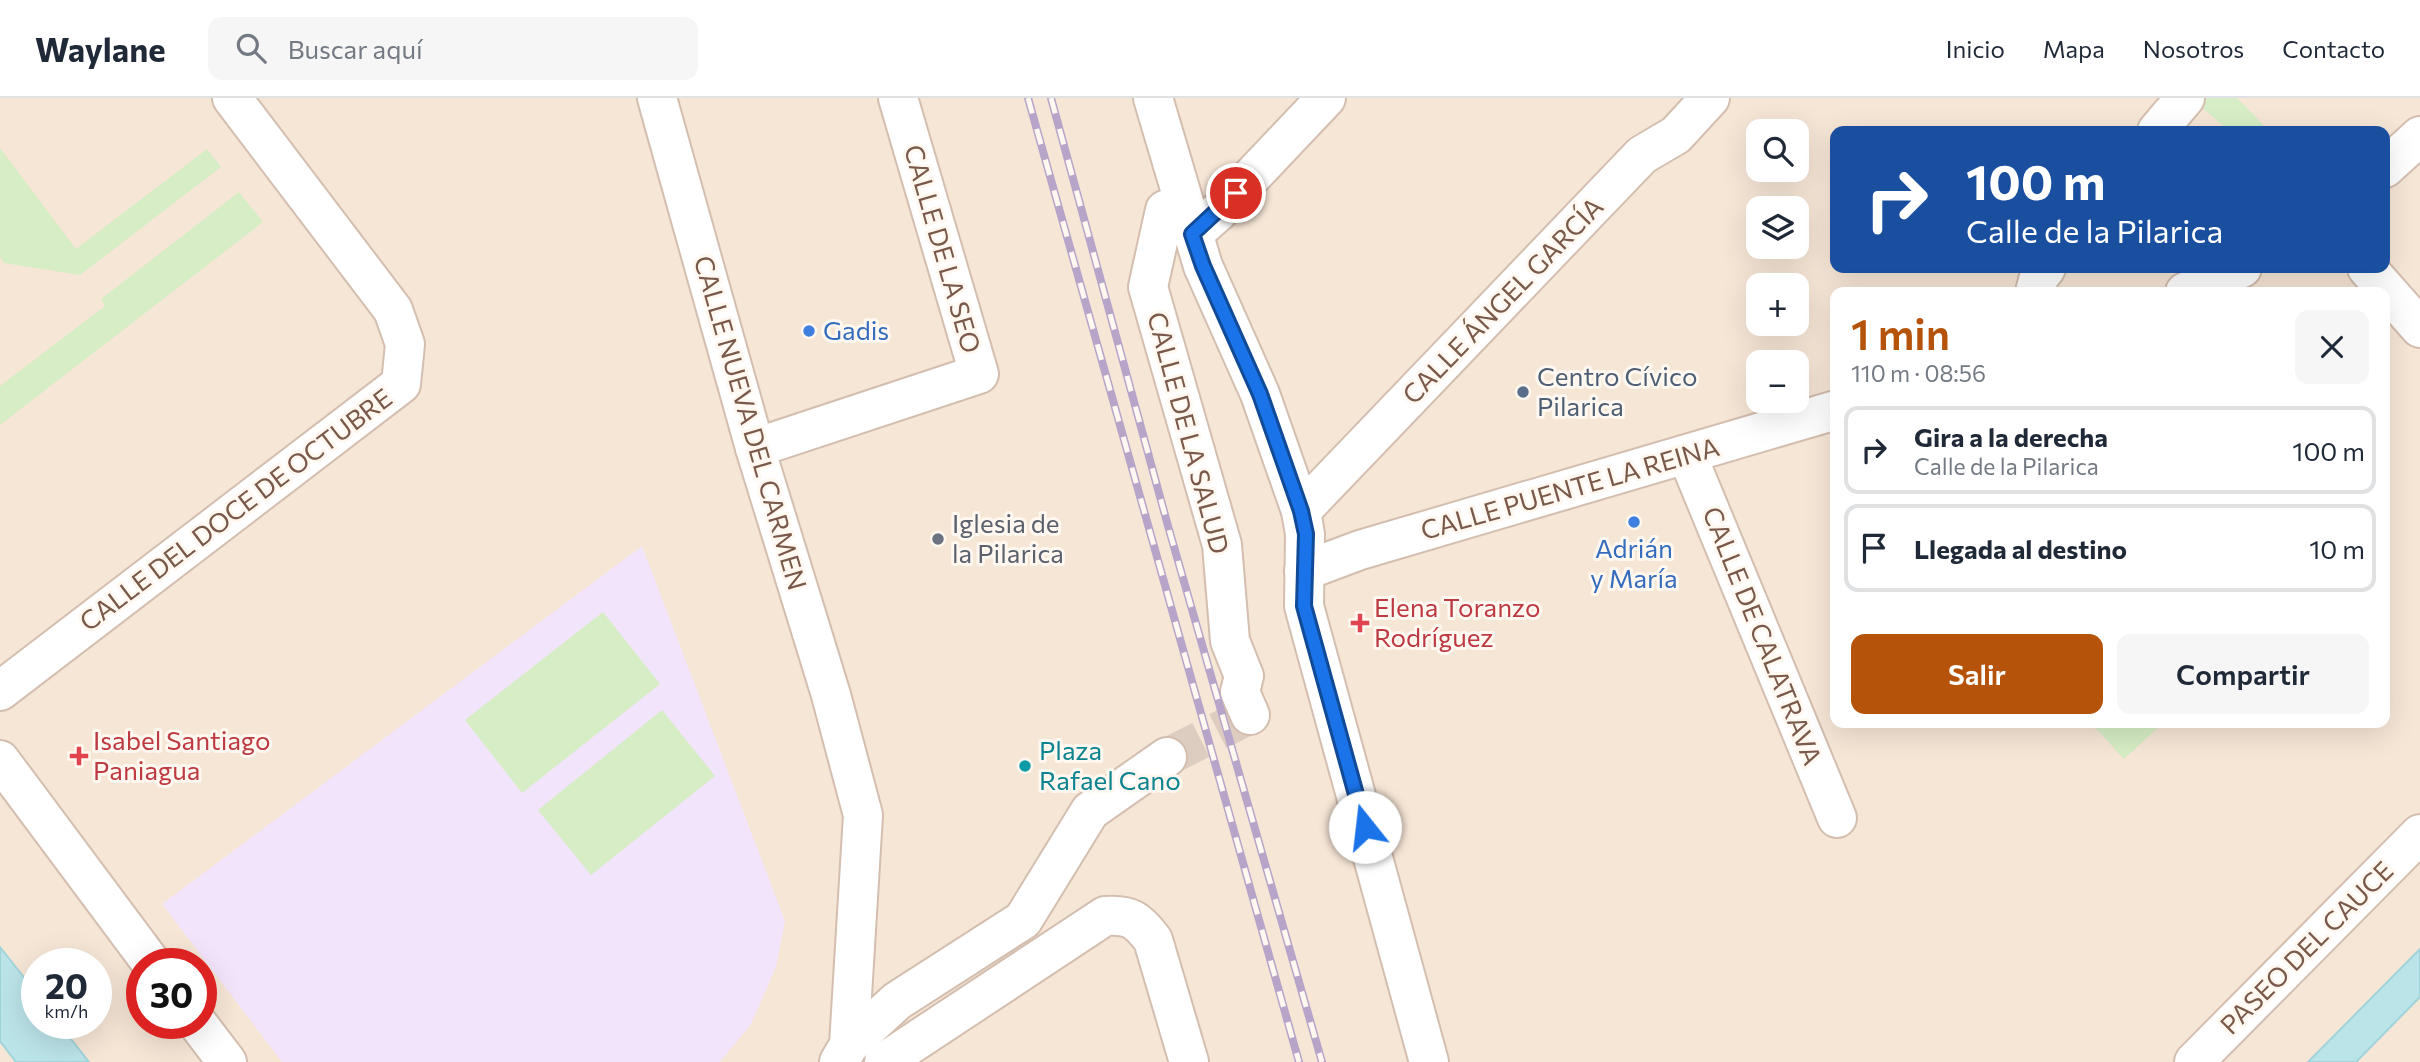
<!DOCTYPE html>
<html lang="es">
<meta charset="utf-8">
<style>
:root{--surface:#fff;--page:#f6f6f7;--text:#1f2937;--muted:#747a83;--line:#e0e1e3;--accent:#b45309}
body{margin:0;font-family:Commissioner,sans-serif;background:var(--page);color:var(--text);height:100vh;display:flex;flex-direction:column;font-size:26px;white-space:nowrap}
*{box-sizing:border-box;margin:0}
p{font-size:23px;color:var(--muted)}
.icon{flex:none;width:38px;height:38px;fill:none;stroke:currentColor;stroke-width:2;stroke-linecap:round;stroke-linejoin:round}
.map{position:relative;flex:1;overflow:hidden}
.side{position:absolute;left:1830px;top:189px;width:560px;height:441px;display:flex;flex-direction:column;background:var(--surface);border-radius:14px;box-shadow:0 7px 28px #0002}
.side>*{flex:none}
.hud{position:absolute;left:1830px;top:28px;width:560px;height:147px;border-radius:14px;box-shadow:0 7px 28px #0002;background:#1a4fa0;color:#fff;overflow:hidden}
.controls{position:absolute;left:1746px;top:21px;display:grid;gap:14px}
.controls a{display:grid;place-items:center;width:63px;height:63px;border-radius:14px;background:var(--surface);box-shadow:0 7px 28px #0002;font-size:35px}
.speed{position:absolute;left:21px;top:850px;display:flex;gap:14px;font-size:35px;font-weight:700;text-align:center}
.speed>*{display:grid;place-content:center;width:91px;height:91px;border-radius:50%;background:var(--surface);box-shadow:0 7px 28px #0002;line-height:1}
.speed small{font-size:18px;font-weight:400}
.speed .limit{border:10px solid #d22;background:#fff;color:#111}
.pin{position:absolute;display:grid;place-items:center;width:60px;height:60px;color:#fff;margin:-30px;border:4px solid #fff;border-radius:50%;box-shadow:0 2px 7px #0007}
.me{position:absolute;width:77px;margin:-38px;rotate:344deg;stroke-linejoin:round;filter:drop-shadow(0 0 5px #0008)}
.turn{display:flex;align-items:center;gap:24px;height:147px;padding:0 21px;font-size:32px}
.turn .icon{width:91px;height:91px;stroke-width:2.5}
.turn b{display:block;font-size:49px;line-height:60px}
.round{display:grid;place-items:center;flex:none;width:74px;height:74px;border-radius:14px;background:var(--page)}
.headline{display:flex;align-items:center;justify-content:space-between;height:119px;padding:0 21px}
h1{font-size:42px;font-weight:600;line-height:52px;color:var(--accent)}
.primary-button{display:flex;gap:14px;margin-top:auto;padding:14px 21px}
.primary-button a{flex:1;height:80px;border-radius:14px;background:var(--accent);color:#fff;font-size:28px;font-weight:600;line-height:80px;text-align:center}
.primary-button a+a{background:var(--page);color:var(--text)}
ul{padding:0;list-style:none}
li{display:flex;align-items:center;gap:21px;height:88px;margin:0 14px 10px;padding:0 7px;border:4px solid var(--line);border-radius:14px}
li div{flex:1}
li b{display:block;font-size:26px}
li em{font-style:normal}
header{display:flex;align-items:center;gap:42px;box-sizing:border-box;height:98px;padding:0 35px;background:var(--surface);border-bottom:2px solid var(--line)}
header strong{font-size:33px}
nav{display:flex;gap:38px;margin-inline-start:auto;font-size:24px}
.search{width:490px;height:63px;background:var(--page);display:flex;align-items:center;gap:18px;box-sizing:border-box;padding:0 24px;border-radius:14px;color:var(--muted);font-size:26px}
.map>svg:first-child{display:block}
.residential{fill:#f6e6d6;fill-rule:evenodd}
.education{fill:#f2e4fa}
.green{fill:#d6edc5}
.water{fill:#bbe4e9;stroke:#a0d4db;stroke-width:2}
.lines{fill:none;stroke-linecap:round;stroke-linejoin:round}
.minor-tunnel{stroke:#ddcdc0;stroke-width:38;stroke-dasharray:38 19;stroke-linecap:butt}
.minor-casing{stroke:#d3beaf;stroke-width:42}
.minor{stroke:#fff;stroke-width:38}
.rail-casing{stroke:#b7a4c9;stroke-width:8}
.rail{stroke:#fff8f0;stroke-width:5;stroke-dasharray:16;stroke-linecap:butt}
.route-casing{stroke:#114b97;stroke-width:18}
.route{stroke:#1a73e8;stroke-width:12}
.shop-dot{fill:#3f7fe0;stroke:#fff8f0;stroke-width:2.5}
.service-dot{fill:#5c6f8a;stroke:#fff8f0;stroke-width:2.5}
.worship-dot{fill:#6b7280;stroke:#fff8f0;stroke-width:2.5}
.health-dot{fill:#e0444e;stroke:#fff8f0;stroke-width:2.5}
.culture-dot{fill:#0f9aa8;stroke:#fff8f0;stroke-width:2.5}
.labels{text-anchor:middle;stroke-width:6;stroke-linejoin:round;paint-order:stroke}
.street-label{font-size:26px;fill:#7a594a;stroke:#fff8f0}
.shop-label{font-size:26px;fill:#366cbe;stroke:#fff8f0;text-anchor:start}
.service-label{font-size:26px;fill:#4e5e75;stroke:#fff8f0;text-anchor:start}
.worship-label{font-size:26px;fill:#5b616d;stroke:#fff8f0;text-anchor:start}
.health-label{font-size:26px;fill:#be3a42;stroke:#fff8f0;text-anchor:start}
.culture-label{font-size:26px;fill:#0d838f;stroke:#fff8f0;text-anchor:start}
</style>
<header>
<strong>Waylane</strong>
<div class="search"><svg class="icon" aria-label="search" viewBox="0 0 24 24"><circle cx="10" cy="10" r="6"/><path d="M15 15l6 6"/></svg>Buscar aquí</div>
<nav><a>Inicio</a><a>Mapa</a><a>Nosotros</a><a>Contacto</a></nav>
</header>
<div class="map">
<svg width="2420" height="964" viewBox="0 0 2420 964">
<rect width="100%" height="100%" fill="#fef4e8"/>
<path class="residential" d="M0 0H2420V964H0ZM1759 33H1797V72H1759ZM1836 33H2385V170H1836ZM1759 110H1797V149H1759ZM1759 187H1797V226H1759ZM1836 194H2385V625H1836ZM1759 264H1797V303H1759ZM37 866H96V926H37ZM142 866H201V926H142Z"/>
<polygon class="education" points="642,448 785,823 776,869 751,926 720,964 282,964 162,806"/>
<g class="green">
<polygon points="2203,0 2237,0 2269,33 2229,33 2198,6"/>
<polygon points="0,50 76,151 207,51 221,69 80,177 4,165 0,159"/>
<polygon points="239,94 263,124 0,327 0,288 105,208 101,201"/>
<polygon points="603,514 660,586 522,695 465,622"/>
<polygon points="662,612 715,678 591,777 538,712"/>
<polygon points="2091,625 2163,625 2124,661"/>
</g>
<g class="water">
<polygon points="0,849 37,896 37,926 59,926 89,964 16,964 0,943"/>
<polygon points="2420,851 2420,899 2356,964 2308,964"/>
</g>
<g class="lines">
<polyline class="minor-tunnel" points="1167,659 1250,617"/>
<g class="minor-casing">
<g id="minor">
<polyline points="657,0 755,350 831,597 863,717 849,947 839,964"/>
<polyline points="1153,0 1203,168 1260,296 1301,413 1305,436 1304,508 1429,964"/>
<polyline points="2157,33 2185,0"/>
<polyline points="2385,70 2420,38"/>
<polyline points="1183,104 1165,112 1148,189 1222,447 1230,543 1244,578 1240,594 1250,617"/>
<polyline points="1193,136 1218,114 1326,0"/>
<polyline points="2367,170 2420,230"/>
<polyline points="2035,194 2039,179 2046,170"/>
<polyline points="2185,194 2242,170"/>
<polyline points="755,350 979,276 898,0"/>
<polyline points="1687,357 1837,720"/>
<polyline points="1301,413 1642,57 1676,37 1710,0"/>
<polyline points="1304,473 1360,452 1836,312"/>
<polyline points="0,593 401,286 405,246 393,212 232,0"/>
<polyline points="0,662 152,866"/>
<polyline points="198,926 227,964"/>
<polyline points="849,947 897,903 1023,822 1090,713 1167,659"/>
<path d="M884 964 1105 818C1130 816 1138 822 1153 842L1189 964"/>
<polyline points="2194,964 2420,736"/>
</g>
</g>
<use href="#minor" class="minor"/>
<g class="rail-casing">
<g id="rail">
<polyline points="1028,0 1299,964"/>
<polyline points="1051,0 1168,428 1322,964"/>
</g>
</g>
<use href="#rail" class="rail"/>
</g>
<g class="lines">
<g class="route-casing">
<polyline id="route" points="1236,95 1192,136 1203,168 1260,296 1301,413 1306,436 1304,508 1365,729"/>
</g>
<use href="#route" class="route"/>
</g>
<g class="shop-dot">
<circle cx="809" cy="233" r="7"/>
<circle cx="1634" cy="424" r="7"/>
</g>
<circle class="service-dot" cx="1523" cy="294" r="7"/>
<circle class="worship-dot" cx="938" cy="441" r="7"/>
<g class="health-dot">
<path d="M1356.5 514.5h7v7h7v7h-7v7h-7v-7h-7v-7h7z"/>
<path d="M75.5 647.5h7v7h7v7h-7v7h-7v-7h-7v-7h7z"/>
</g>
<circle class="culture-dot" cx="1025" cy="668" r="7"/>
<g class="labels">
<g class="street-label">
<text transform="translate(942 151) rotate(74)" y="9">CALLE DE LA SEO</text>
<text transform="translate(1503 203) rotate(-46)" y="9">CALLE ÁNGEL GARCÍA</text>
<text transform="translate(750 325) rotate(74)" y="9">CALLE NUEVA DEL CARMEN</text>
<text transform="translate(1188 335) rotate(75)" y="9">CALLE DE LA SALUD</text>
<text transform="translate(1570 391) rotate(-16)" y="9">CALLE PUENTE LA REINA</text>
<text transform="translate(236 412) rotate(-37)" y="9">CALLE DEL DOCE DE OCTUBRE</text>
<text transform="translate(1762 538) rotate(68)" y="9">CALLE DE CALATRAVA</text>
<text transform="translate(2307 850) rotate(-45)" y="9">PASEO DEL CAUCE</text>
</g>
<g class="shop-label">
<text x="823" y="242">Gadis</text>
<text x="1634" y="460" text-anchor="middle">Adrián<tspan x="1634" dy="30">y María</tspan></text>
</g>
<g class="service-label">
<text x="1537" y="288">Centro Cívico<tspan x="1537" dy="30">Pilarica</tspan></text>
</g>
<g class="worship-label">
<text x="952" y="435">Iglesia de<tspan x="952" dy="30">la Pilarica</tspan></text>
</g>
<g class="health-label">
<text x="1374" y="519">Elena Toranzo<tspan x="1374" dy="30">Rodríguez</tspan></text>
<text x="93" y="652">Isabel Santiago<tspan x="93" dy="30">Paniagua</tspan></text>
</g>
<g class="culture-label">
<text x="1039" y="662">Plaza<tspan x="1039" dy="30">Rafael Cano</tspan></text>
</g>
</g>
</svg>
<div class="controls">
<a><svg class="icon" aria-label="search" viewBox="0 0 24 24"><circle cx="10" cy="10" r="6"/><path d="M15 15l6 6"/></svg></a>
<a><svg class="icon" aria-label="layers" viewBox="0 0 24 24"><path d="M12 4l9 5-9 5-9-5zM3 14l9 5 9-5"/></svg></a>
<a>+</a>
<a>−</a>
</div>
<div class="speed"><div>20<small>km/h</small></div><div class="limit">30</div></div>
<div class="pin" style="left:1236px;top:95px;background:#d93025"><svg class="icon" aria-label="arrive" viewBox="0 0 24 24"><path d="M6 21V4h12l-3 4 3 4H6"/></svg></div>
<svg class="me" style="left:1365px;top:729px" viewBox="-20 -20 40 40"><circle r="19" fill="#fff"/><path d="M0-13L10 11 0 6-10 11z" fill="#1a73e8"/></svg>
<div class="hud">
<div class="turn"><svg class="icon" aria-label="right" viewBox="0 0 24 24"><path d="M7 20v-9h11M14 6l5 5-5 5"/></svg><div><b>100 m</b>Calle de la Pilarica</div></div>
</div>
<section class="side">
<div class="headline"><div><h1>1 min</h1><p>110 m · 08:56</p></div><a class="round"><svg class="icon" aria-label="close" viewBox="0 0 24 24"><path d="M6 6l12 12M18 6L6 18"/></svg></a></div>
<ul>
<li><svg class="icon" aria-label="right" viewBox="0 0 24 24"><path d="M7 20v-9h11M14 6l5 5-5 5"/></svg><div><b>Gira a la derecha</b><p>Calle de la Pilarica</p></div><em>100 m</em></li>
<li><svg class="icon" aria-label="arrive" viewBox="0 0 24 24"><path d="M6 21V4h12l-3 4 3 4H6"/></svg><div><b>Llegada al destino</b></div><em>10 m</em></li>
</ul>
<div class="primary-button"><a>Salir</a><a>Compartir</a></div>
</section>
</div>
